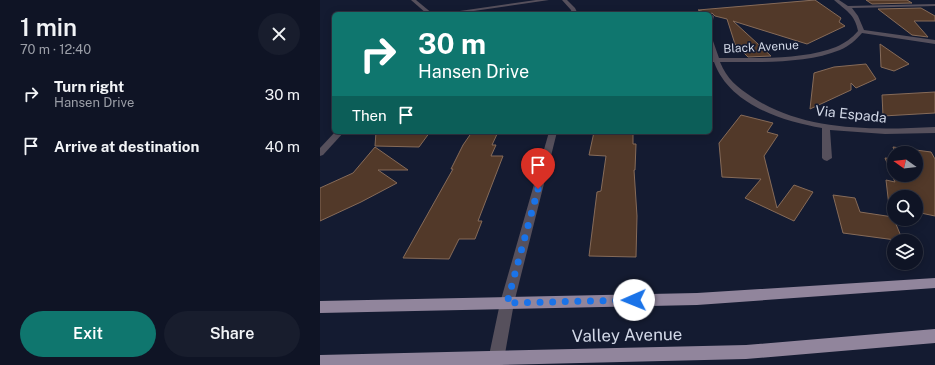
<!DOCTYPE html>
<meta charset="utf-8">
<style>
:root{--surface:#0f1425;--page:#181d2d;--text:#f1f3f6;--muted:#9b9ea7;--line:#2f3342;--accent:#0f766e}
body{margin:0;font-family:"Public Sans",sans-serif;background:var(--page);color:var(--text);height:100vh;display:flex;flex-direction:column;font-size:15px;white-space:nowrap}
*{box-sizing:border-box;margin:0}
p{font-size:13px;color:var(--muted)}
.icon{flex:none;width:22px;height:22px;fill:none;stroke:currentColor;stroke-width:2;stroke-linecap:round;stroke-linejoin:round}
.map{position:relative;flex:1;overflow:hidden}
.panel{display:flex;flex-direction:column;background:var(--surface);width:320px}
.panel>*{flex:none}
.top-card{position:absolute;left:12px;top:12px;width:380px;height:122px;border-radius:6px;box-shadow:0 2px 10px #0003,0 0 0 1px var(--line);background:#0f766e;color:#fff;overflow:hidden}
.needle{width:26px;rotate:284deg}
.fabs{position:absolute;left:567px;top:146px;display:grid;gap:8px}
.fabs a{display:grid;place-items:center;width:36px;height:36px;border-radius:50%;background:var(--surface);box-shadow:0 2px 10px #0003,0 0 0 1px var(--line);font-size:20px}
.pin{position:absolute;display:grid;place-items:center;width:34px;height:34px;color:#fff;margin:-41px -17px;border-radius:50% 50% 50% 0;rotate:-45deg;box-shadow:0 0 4px #0007}
.pin .icon{rotate:45deg}
.me{position:absolute;width:44px;margin:-22px;rotate:269deg;stroke-linejoin:round;filter:drop-shadow(0 0 3px #0008)}
.turn{display:flex;align-items:center;gap:14px;height:84px;padding:0 20px;font-size:18px}
.turn .icon{width:52px;height:52px;stroke-width:2.5}
.turn b{display:block;font-size:28px;line-height:34px}
.then{display:flex;align-items:center;height:38px;padding:0 20px;background:#0003;gap:8px;font-size:15px}
.round{display:grid;place-items:center;flex:none;width:42px;height:42px;border-radius:21px;background:var(--page)}
.overview{display:flex;align-items:center;justify-content:space-between;height:68px;padding:0 20px}
h1{font-size:24px;font-weight:600;line-height:30px}
.cta{display:flex;gap:8px;margin-top:auto;padding:8px 20px}
.cta a{flex:1;height:46px;border-radius:24px;background:var(--accent);color:#fff;font-size:16px;font-weight:600;line-height:46px;text-align:center}
.cta a+a{background:var(--page);color:var(--text)}
ul{padding:0;list-style:none}
li{display:flex;align-items:center;gap:12px;height:52px;padding:0 20px}
li div{flex:1}
li b{display:block;font-size:15px}
li em{font-style:normal}
main{display:flex;flex:1;min-height:0}
.map>svg:first-child{display:block}
.building{fill:#523929;stroke:#866b59}
.lines{fill:none;stroke-linecap:round;stroke-linejoin:round}
.minor{fill:#56505c;fill-rule:evenodd}
.major{fill:#91859c;fill-rule:evenodd}
.route{stroke:#1a73e8;stroke-width:7;stroke-dasharray:0 12.6}
.labels{text-anchor:middle;stroke-width:3.5;stroke-linejoin:round;paint-order:stroke}
.far-street-label{font-size:12px;fill:#d2d8e7;stroke:#141b31}
.street-label{font-size:14px;fill:#d2d8e7;stroke:#141b31}
.near-street-label{font-size:17px;fill:#d2d8e7;stroke:#141b31}
</style>
<main>
<section class="panel">
<div class="overview"><div><h1>1 min</h1><p>70 m · 12:40</p></div><a class="round"><svg class="icon" aria-label="close" viewBox="0 0 24 24"><path d="M6 6l12 12M18 6L6 18"/></svg></a></div>
<ul>
<li><svg class="icon" aria-label="right" viewBox="0 0 24 24"><path d="M7 20v-9h11M14 6l5 5-5 5"/></svg><div><b>Turn right</b><p>Hansen Drive</p></div><em>30 m</em></li>
<li><svg class="icon" aria-label="arrive" viewBox="0 0 24 24"><path d="M6 21V4h12l-3 4 3 4H6"/></svg><div><b>Arrive at destination</b></div><em>40 m</em></li>
</ul>
<div class="cta"><a>Exit</a><a>Share</a></div>
</section>
<div class="map">
<svg width="615" height="365" viewBox="0 0 615 365">
<rect width="100%" height="100%" fill="#141b31"/>
<g class="building">
<polygon points="495,0 521,18 519,22 525,26 487,44 413,21 451,56 428,57 415,44 407,19 395,16 392,13 390,14 378,10"/>
<polygon points="546,0 587,0 592,3 552,4"/>
<polygon points="601,8 615,16 615,21 594,21 608,37 592,35 558,9"/>
<polygon points="560,44 589,64 574,71 561,67"/>
<polygon points="546,64 556,79 536,88 531,83 531,90 490,109 494,73 514,67"/>
<polygon points="615,92 615,113 563,116 562,95"/>
<polygon points="421,115 453,123 447,132 458,135 444,156 457,208 474,185 493,192 474,221 425,198 441,179 402,177 399,143"/>
<polygon points="56,132 110,132 99,147 55,146"/>
<polygon points="152,132 178,132 172,145 176,145 171,156 183,156 158,221 162,221 155,239 139,239 129,259 83,258 133,169 131,169 143,145"/>
<polygon points="274,132 313,132 313,144 316,144 315,170 314,170 317,216 316,257 269,256 277,192 281,191 286,156 269,155"/>
<polygon points="55,147 88,170 58,170 77,183 41,202 0,221 0,188 33,173"/>
<polygon points="573,147 611,152 615,159 615,216 596,212 596,197 574,197 574,207 569,206 566,180 575,182 565,158 574,159 574,175 596,175 596,153 575,153"/>
<polygon points="513,195 535,198 540,212 573,217 583,241 523,233"/>
</g>
<g class="lines">
<g class="minor">
<polygon points="91,0 96,0 113,14 107,14"/>
<polygon points="216,0 229,0 133,14 119,14"/>
<polygon points="242,0 247,0 255,8 258,14 252,14 251,10"/>
<path d="M514 0H519L528 6 615 4V6L532 8 538 16 544 30 615 40V44L542 33C536 40 529 46 520 50 486 64 437 62 400 62 407 79 417 87 432 97 485 132 554 130 615 127V133L565 134 510 130 512 158 507 161 504 160 502 158V128C461 121 409 104 394 62H390V58H393L390 50V39L393 41 399 58C434 58 484 60 516 47 525 43 532 38 538 31 535 14 525 10 514 0Z"/>
<polygon points="391,14 394,16 393,20 390,22"/>
<polygon points="15,132 24,132 3,155 0,156 0,148"/>
<polygon points="229,132 237,132 194,303 183,365 167,365 180,303"/>
</g>
<g class="major">
<polygon points="615,278 615,288 377,305 0,313 0,301 377,293"/>
<polygon points="615,329 615,343 426,359 178,365 0,365 0,355 426,345"/>
</g>
</g>
<g class="lines">
<polyline class="route" points="218,189 187,303 314,300"/>
</g>
<g class="labels">
<g class="far-street-label">
<text transform="translate(441 47) rotate(-3)" y="4">Black Avenue</text>
</g>
<g class="street-label">
<text transform="translate(531 114) rotate(6)" y="5">Via Espada</text>
</g>
<g class="near-street-label">
<text transform="translate(307 335) rotate(-1)" y="6">Valley Avenue</text>
</g>
</g>
</svg>
<div class="fabs">
<a><svg class="needle" viewBox="-14 -14 28 28"><path d="M0-13l5 13h-10z" fill="#e53935"/><path d="M0 13l5-13h-10z" fill="#9b9ea7"/></svg></a>
<a><svg class="icon" aria-label="search" viewBox="0 0 24 24"><circle cx="10" cy="10" r="6"/><path d="M15 15l6 6"/></svg></a>
<a><svg class="icon" aria-label="layers" viewBox="0 0 24 24"><path d="M12 4l9 5-9 5-9-5zM3 14l9 5 9-5"/></svg></a>
</div>
<div class="pin" style="left:218px;top:189px;background:#d93025"><svg class="icon" aria-label="arrive" viewBox="0 0 24 24"><path d="M6 21V4h12l-3 4 3 4H6"/></svg></div>
<svg class="me" style="left:314px;top:300px" viewBox="-20 -20 40 40"><circle r="19" fill="#fff"/><path d="M0-13L10 11 0 6-10 11z" fill="#1a73e8"/></svg>
<div class="top-card">
<div class="turn"><svg class="icon" aria-label="right" viewBox="0 0 24 24"><path d="M7 20v-9h11M14 6l5 5-5 5"/></svg><div><b>30 m</b>Hansen Drive</div></div>
<div class="then">Then<svg class="icon" aria-label="arrive" viewBox="0 0 24 24"><path d="M6 21V4h12l-3 4 3 4H6"/></svg></div>
</div>
</div>
</main>
